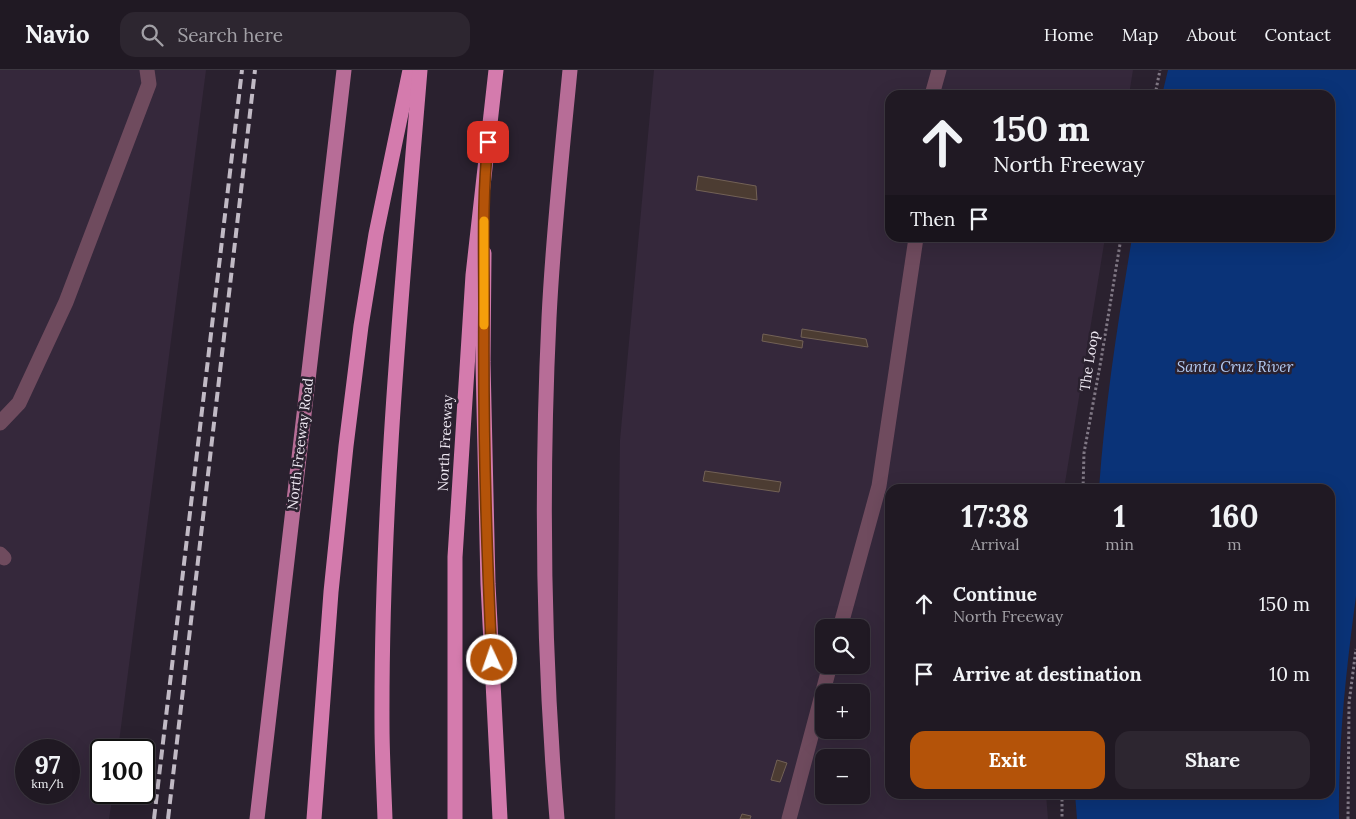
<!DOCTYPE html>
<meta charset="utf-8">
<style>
:root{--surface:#201923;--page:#2d2630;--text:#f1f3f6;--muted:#a2a0a6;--line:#3d3841;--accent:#b45309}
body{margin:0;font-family:Lora,serif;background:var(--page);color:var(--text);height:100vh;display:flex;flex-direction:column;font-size:19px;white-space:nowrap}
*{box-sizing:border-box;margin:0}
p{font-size:16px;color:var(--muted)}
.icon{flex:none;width:28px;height:28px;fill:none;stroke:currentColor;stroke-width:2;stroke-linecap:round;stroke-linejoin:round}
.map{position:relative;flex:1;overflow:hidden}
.drawer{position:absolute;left:885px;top:414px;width:450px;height:315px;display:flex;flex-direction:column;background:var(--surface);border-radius:15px;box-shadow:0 5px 20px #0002,0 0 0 1px var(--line)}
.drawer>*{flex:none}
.top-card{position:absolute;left:885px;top:20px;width:450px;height:152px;border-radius:15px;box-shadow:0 5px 20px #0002,0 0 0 1px var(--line);background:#201923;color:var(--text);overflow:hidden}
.tools{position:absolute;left:815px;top:549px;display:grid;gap:10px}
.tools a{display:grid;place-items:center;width:55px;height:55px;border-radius:10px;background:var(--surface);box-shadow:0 5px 20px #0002,0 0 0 1px var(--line);font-size:25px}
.speed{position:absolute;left:15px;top:669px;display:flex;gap:10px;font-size:25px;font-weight:700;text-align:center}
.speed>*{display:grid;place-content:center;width:65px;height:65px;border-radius:50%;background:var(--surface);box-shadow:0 5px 20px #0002,0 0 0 1px var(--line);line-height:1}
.speed small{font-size:12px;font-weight:400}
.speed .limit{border:2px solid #111;border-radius:8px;background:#fff;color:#111}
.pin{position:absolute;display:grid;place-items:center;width:42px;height:42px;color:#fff;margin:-21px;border-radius:10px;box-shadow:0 2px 8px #0006}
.me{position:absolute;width:55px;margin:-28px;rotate:357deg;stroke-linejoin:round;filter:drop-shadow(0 0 4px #0008)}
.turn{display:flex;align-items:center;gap:18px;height:105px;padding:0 25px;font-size:22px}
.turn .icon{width:65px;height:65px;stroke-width:2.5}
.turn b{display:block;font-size:35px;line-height:42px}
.then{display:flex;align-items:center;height:48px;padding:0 25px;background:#0003;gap:10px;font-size:19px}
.eta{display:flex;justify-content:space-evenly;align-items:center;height:85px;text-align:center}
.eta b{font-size:30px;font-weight:700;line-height:35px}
.action{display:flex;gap:10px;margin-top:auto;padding:10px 25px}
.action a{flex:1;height:58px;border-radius:15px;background:var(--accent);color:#fff;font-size:20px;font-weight:700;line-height:58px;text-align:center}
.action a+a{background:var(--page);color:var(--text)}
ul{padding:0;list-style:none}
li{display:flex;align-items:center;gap:15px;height:70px;padding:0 25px}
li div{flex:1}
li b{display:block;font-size:19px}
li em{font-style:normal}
header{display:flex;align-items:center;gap:30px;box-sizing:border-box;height:70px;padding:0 25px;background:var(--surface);border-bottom:1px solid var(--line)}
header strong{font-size:24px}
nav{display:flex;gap:28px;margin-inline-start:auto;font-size:18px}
.search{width:350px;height:45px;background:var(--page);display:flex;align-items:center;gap:12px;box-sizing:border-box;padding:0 18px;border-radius:15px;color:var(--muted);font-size:19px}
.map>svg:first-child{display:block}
.built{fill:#35283b;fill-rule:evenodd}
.water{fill:#0a3378}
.building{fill:#4c3c32;stroke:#726156}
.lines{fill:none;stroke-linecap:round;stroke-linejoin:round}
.path{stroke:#807885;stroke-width:3;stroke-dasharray:2.5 2.5;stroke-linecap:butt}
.minor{stroke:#6f4b5e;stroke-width:15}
.major{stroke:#b76d97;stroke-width:15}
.highway{stroke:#d47bad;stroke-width:15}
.rail{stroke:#c1bac5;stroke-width:4;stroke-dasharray:10 5;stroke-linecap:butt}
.route-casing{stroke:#753606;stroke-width:12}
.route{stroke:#b45309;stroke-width:9}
.slow{stroke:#f59e0b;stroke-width:9}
.labels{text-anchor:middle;stroke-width:5;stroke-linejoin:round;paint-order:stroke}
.street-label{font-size:14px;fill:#efe9f3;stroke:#2a212f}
.water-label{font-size:15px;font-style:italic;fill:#b4ccf4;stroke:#2a212f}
</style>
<header>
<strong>Navio</strong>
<div class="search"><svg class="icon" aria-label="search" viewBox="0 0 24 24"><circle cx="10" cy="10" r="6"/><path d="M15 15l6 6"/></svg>Search here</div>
<nav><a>Home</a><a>Map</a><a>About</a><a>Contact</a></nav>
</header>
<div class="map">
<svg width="1356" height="749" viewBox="0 0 1356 749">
<rect width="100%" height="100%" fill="#2a212f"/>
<g class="built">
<path d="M0 0H206L118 680H101V722L113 723 109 749H0ZM26 680H69V722H26Z"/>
<path d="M654 0H1133L1129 25H890V168H1105L1064 419H890V724H1046L1048 749H615L620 370ZM824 558H861V595H824ZM824 622H861V660H824ZM824 688H861V725H824Z"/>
</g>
<path class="water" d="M1168 0H1356V526C1346 601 1338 673 1339 749H1077L1075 724H1330V419H1099C1105 334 1118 251 1132 168H1330V25H1162Z"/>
<g class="building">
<polygon points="698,106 756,116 757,130 696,120"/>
<polygon points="802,259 866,269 868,277 801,267"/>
<polygon points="763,264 803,271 802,278 762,271"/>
<polygon points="705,401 781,412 779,422 703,411"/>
<polygon points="777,690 787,693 780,712 771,710"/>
<polygon points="742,744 751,746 750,749 740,749"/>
</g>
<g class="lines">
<g class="path">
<polyline points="1155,25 1160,0"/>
<polyline points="1083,419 1084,383 1101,290 1121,168"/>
<polyline points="1062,724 1062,749"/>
<polyline points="1348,749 1349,633 1356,579"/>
</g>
<g class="minor">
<polyline points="932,25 939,0"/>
<polyline points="0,353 19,333 66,232 149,14 147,0"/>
<polyline points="0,484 4,488"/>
<polyline points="840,558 879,416 916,168"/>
<polyline points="789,749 830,595"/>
</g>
<g class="major">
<polyline points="257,749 344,0"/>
<path d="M557 749C543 582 541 415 549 248 553 165 562 82 570 0"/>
</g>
<g class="highway">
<polyline points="484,183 483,292 488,514 500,749"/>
<polyline points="314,749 331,522 346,376 361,256 376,164 410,0"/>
<path d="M385 749C384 718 382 686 382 655 381 436 402 218 420 0"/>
<polyline points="455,749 455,487 473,205 496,0"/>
</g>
<g class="rail">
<polyline points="154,749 242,0"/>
<polyline points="168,749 255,0"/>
</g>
</g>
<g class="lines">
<g class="route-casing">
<path id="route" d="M488 72C482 127 484 183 484 238 483 355 486 473 492 590"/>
</g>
<use href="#route" class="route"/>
<polyline class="slow" points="484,255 484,151"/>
</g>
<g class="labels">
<g class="street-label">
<text transform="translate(1089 291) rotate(-81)" y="5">The Loop</text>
<text transform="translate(445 373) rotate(-87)" y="5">North Freeway</text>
<text transform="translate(300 374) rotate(-83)" y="5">North Freeway Road</text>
</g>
<g class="water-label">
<text x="1235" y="302">Santa Cruz River</text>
</g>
</g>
</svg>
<div class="tools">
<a><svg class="icon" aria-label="search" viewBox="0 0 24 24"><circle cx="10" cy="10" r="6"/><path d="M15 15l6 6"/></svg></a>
<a>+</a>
<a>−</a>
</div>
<div class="speed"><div>97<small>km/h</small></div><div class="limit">100</div></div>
<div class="pin" style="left:488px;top:72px;background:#d93025"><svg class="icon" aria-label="arrive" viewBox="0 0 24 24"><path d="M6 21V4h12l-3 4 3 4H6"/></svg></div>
<svg class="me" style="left:492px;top:590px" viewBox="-20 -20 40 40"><circle r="17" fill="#b45309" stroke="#fff" stroke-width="3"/><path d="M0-11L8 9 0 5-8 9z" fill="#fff"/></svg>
<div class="top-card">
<div class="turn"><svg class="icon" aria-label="ahead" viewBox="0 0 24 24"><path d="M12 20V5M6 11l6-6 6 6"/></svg><div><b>150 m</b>North Freeway</div></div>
<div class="then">Then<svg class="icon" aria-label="arrive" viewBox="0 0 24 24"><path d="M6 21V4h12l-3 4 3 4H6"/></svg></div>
</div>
<section class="drawer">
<div class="eta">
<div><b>17:38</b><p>Arrival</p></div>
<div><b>1</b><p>min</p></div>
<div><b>160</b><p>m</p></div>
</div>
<ul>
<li><svg class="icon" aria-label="ahead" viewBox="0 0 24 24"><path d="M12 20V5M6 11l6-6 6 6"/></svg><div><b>Continue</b><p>North Freeway</p></div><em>150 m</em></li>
<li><svg class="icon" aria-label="arrive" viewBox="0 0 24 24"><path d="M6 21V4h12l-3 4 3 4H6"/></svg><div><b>Arrive at destination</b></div><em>10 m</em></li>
</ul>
<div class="action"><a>Exit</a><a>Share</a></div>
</section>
</div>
